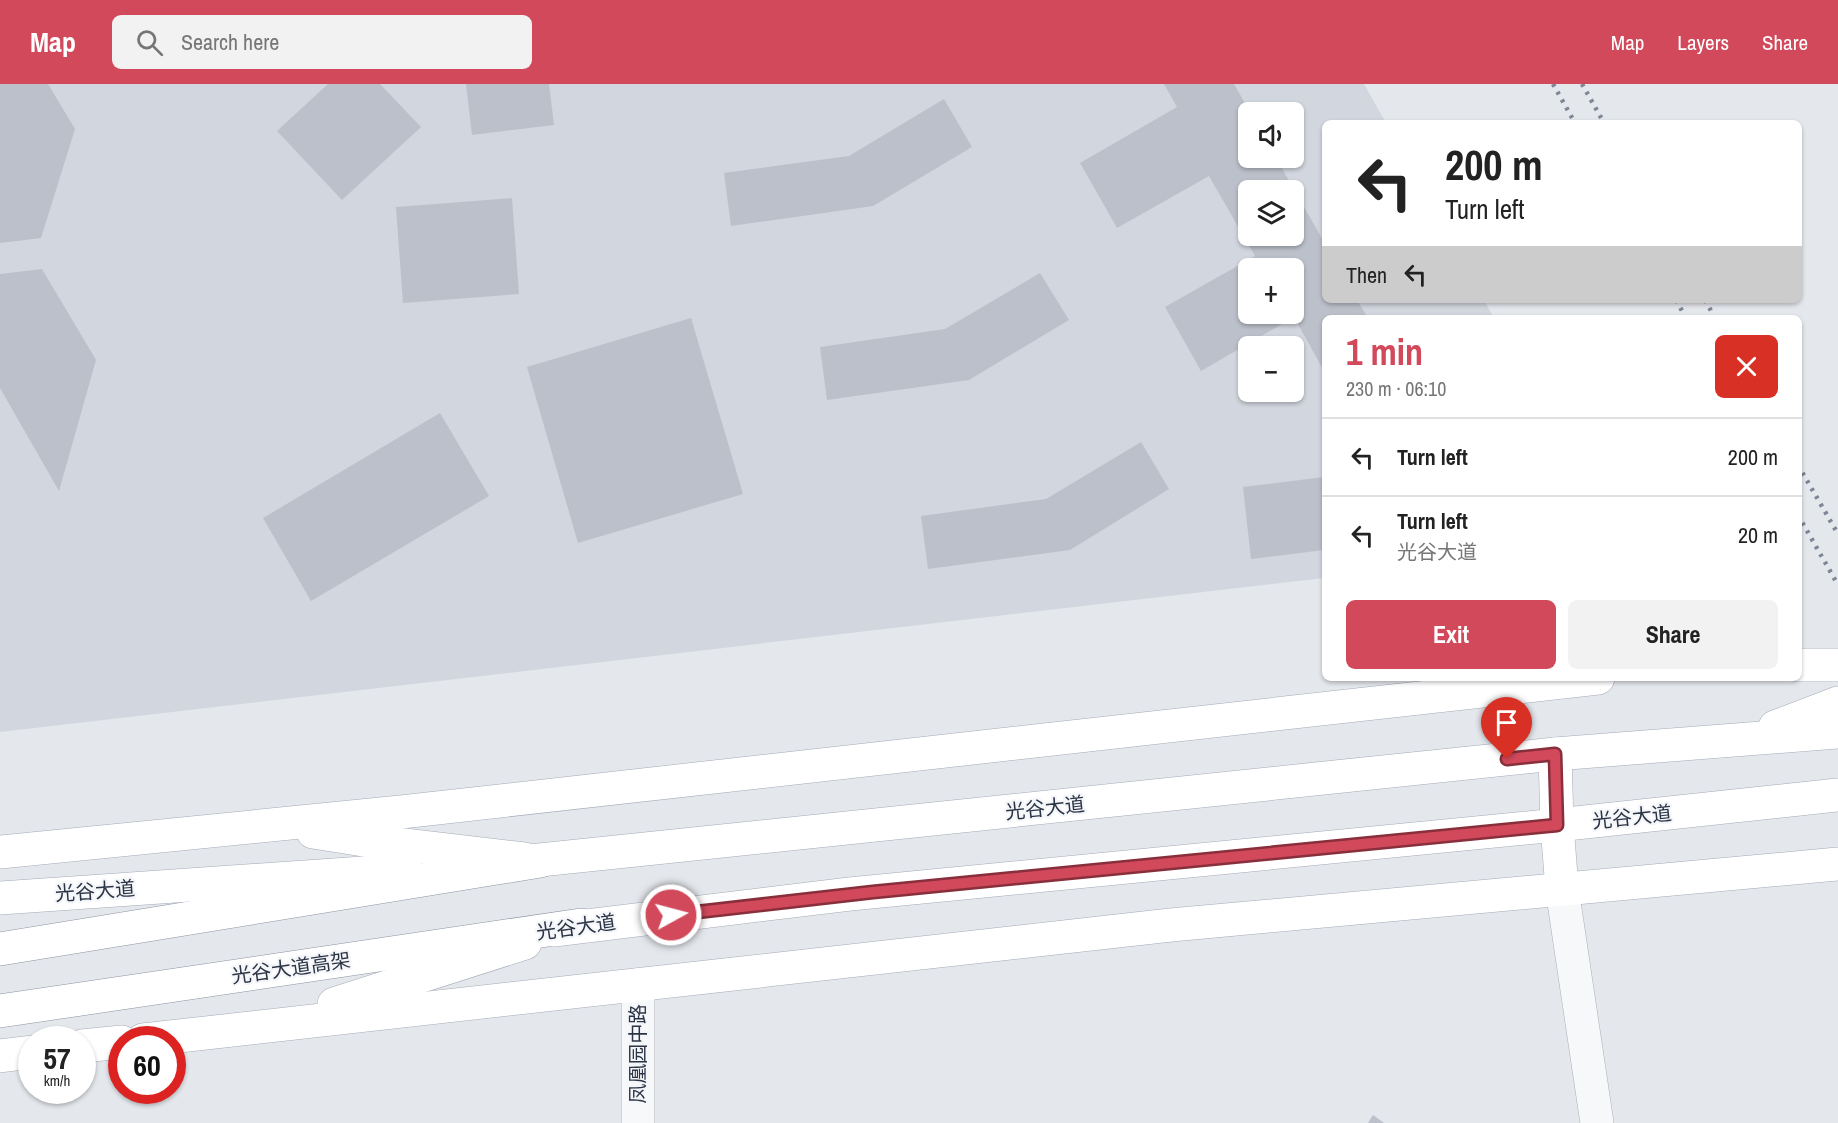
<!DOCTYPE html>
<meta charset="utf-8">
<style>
:root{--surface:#fff;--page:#f2f2f2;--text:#222;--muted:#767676;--line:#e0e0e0;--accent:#d1495b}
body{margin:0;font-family:"Archivo Narrow","Noto Sans SC",sans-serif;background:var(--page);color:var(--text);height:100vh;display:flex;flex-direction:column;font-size:22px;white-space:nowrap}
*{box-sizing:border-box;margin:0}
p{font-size:20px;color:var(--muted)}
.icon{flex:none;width:33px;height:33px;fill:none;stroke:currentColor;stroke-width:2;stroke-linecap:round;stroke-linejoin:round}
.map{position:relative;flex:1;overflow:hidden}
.panel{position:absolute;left:1322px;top:231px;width:480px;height:366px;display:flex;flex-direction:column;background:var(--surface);border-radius:9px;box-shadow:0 2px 4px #0004}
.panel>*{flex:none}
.hud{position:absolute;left:1322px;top:36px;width:480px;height:183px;border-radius:9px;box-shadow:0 2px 4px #0004;background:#fff;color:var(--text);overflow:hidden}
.buttons{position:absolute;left:1238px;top:18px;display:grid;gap:12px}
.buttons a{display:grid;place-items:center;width:66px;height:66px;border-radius:9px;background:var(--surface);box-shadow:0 2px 4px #0004;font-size:30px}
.speed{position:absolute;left:18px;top:942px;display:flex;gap:12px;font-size:30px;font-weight:700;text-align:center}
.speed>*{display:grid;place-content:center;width:78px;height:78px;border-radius:50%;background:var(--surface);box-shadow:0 2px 4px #0004;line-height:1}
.speed small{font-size:15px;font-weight:400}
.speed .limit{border:9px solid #d22;background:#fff;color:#111}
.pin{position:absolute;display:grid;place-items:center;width:51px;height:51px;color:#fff;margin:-62px -26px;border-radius:50% 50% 50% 0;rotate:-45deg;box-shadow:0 0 6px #0007}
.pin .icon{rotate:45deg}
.me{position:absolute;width:66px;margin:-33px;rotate:83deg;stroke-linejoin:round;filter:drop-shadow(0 0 4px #0008)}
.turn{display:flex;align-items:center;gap:21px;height:126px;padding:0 24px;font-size:27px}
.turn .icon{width:78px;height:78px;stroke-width:2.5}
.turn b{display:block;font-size:42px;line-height:51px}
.then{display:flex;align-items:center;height:57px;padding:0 24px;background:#0003;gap:12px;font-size:22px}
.round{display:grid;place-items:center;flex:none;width:63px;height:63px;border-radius:9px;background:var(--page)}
.head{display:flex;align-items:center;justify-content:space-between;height:102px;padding:0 24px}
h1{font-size:36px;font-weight:700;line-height:45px;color:var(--accent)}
.primary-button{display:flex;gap:12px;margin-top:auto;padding:12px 24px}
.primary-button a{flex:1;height:69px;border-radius:9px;background:var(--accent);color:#fff;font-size:24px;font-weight:700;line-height:69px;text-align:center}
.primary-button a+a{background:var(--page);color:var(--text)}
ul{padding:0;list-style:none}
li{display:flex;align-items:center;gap:18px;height:78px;padding:0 24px;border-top:2px solid var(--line)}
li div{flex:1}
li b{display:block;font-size:22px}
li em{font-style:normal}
header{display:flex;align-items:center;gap:36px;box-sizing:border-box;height:84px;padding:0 30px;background:var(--accent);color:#fff}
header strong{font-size:28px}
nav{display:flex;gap:33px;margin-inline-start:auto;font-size:21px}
.search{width:420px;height:54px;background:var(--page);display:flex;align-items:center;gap:15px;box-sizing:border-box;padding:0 21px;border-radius:9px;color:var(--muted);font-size:22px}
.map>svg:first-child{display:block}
.built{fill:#d2d6de;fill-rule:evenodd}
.building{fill:#bbc0ca;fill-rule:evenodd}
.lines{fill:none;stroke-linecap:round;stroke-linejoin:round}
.minor-casing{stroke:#a9aeb7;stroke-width:34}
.major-casing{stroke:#a3abb8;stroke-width:34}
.highway-casing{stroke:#8b94a3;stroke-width:34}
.minor{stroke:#f7f8fa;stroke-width:33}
.major{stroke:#fff;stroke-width:33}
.highway{stroke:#fff;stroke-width:33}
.rail{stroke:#7d8696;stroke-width:4.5;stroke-dasharray:3 6;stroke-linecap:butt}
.route-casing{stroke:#882f3b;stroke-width:15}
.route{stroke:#d1495b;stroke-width:10}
.labels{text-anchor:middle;stroke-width:4.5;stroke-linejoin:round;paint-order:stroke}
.street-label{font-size:20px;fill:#2b3445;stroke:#f4f6f9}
</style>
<header>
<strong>Map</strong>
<div class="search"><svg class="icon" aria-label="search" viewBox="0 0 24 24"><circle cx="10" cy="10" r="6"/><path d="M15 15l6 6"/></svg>Search here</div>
<nav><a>Map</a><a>Layers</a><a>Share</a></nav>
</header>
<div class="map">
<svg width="1838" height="1039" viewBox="0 0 1838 1039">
<rect width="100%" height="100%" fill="#e4e7ec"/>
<path class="built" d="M0 0H1364L1386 39H1324V216H1484L1494 234H1324V494L0 648ZM1248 28H1293V74H1248ZM1248 106H1293V152H1248ZM1248 184H1293V230H1248ZM1248 262H1293V308H1248Z"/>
<g class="building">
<polygon points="0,0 48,0 75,45 41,154 0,159"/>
<polygon points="328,0 380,0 421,43 342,116 277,47"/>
<polygon points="466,0 549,0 554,41 472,51"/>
<path d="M1164 0H1234L1250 28H1248V74H1276L1324 158V216H1357L1368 234H1324V287L1294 233 1201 287 1165 223 1255 172 1209 92 1117 144 1080 79 1177 23ZM1248 106H1293V152H1248ZM1248 184H1293V230H1248Z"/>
<polygon points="944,15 972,63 873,122 731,142 724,89 849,72"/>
<polygon points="512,114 519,210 403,219 396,123"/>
<polygon points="42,185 96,276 59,407 0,304 0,190"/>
<polygon points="1040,189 1069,236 969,296 827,316 820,263 945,245"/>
<polygon points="691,234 743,410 578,459 527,283"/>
<polygon points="440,329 489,412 311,517 263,434"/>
<polygon points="1141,358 1169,405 1070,466 928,485 921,432 1046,415"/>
<polygon points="1324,393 1324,466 1251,475 1243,403"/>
<polygon points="1373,1031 1384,1039 1368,1039"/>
</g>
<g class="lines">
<g class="minor-casing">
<g id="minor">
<polyline points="1562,805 1597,1039"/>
<polyline points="638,901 638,1039"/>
</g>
</g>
<g class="major-casing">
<g id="major">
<polyline points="1798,581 1838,581"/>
<polyline points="1775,643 1838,619"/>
<polyline points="1555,670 1557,741 1562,805"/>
<polyline points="313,748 370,757 524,775"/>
<polyline points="0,768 401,728 1598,594"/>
<polyline points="511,779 1555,670 1838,648"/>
<polyline points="0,814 406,786"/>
<polyline points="554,846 850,810 1557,741 1838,711"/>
<polyline points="334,920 525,859"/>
<polyline points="143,956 1171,841 1838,780"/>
<polyline points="82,962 122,958"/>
<polyline points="0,972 32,968"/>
</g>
</g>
<g class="highway-casing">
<g id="highway">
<polyline points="0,865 540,777"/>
<polyline points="0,927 581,841"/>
</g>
</g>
<use href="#minor" class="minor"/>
<use href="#major" class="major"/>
<use href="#highway" class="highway"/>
<g class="rail">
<polyline points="1553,0 1575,39"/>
<polyline points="1582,0 1604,39"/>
<polyline points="1676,216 1686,234"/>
<polyline points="1705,216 1715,234"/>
<polyline points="1798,381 1838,450"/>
<polyline points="1798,431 1838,501"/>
</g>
</g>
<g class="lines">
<g class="route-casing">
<polyline id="route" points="671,831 873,808 1557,741 1555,670 1507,675"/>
</g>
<use href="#route" class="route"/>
</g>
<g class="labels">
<g class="street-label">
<text transform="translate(1045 724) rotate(-6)" y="7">光谷大道</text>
<text transform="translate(1632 733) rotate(-6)" y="7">光谷大道</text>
<text transform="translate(95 807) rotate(-4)" y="7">光谷大道</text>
<text transform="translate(576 843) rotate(-8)" y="7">光谷大道</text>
<text transform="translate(291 884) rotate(-8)" y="7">光谷大道高架</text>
<text transform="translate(638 970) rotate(-90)" y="7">凤凰园中路</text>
</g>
</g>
</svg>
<div class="buttons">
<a><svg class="icon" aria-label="sound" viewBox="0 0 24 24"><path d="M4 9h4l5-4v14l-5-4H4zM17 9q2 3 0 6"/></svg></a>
<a><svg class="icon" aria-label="layers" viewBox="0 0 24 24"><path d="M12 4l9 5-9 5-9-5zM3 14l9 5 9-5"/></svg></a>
<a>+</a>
<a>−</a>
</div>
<div class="speed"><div>57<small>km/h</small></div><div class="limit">60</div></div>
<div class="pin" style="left:1507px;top:675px;background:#d93025"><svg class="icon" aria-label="arrive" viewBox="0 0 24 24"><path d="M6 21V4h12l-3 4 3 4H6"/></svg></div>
<svg class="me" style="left:671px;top:831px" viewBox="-20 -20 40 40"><circle r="17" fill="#d1495b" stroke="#fff" stroke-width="3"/><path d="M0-11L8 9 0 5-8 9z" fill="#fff"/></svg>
<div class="hud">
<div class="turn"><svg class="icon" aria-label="left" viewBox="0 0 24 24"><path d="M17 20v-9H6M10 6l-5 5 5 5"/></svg><div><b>200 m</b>Turn left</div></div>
<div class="then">Then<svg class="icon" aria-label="left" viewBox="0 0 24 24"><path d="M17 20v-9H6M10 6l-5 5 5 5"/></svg></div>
</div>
<section class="panel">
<div class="head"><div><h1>1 min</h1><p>230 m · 06:10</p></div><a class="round" style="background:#d93025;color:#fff"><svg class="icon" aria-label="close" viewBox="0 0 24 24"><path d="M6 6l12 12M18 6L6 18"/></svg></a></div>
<ul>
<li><svg class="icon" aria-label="left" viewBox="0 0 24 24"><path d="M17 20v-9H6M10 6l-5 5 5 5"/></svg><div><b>Turn left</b></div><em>200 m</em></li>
<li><svg class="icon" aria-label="left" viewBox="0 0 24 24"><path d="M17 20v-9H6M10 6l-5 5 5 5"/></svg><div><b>Turn left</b><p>光谷大道</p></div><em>20 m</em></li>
</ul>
<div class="primary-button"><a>Exit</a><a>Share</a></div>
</section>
</div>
